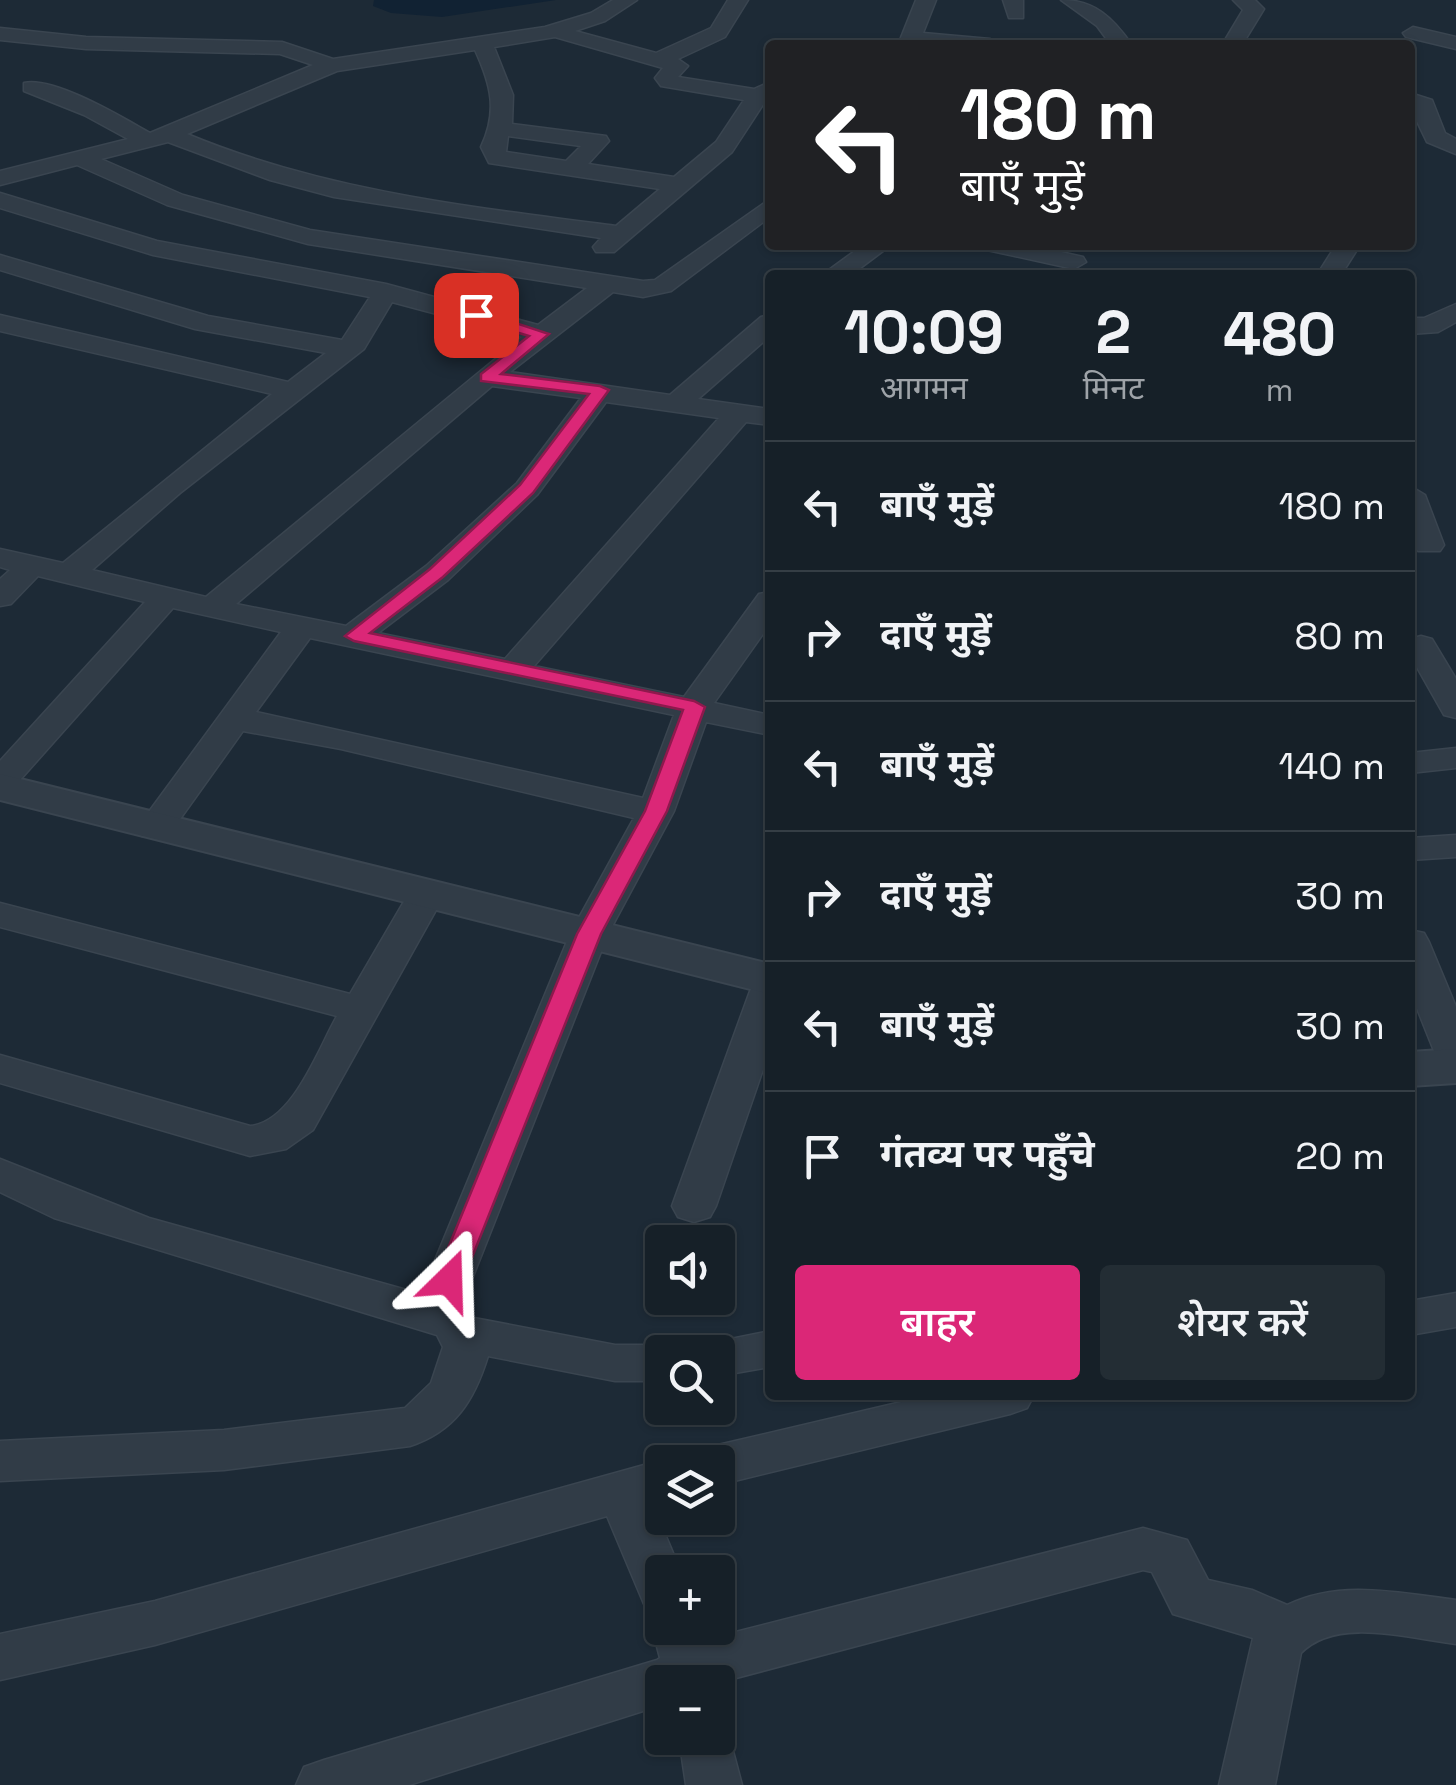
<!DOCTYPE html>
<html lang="hi">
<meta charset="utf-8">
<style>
:root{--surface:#162028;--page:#232d34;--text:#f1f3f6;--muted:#9ea3a8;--line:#353e45;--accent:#db2777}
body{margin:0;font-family:"Space Grotesk","Noto Sans Devanagari",sans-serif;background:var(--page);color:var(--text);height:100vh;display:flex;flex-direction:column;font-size:38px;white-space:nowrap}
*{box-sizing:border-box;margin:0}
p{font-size:32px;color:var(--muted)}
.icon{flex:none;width:55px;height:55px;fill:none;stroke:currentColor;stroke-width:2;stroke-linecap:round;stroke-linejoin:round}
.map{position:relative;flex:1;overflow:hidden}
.drawer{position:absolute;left:765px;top:270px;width:650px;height:1130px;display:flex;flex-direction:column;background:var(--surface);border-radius:10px;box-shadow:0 2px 8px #0004,0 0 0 2px var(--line)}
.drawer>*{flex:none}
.guide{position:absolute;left:765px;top:40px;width:650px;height:210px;border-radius:10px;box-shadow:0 2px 8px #0004,0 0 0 2px var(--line);background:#202124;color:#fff;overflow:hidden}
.fabs{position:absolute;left:645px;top:1225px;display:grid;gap:20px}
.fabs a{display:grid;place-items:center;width:90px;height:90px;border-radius:10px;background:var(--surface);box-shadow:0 2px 8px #0004,0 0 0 2px var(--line);font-size:50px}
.pin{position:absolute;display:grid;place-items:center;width:85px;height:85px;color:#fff;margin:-42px;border-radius:20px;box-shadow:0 5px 15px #0006}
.me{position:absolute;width:110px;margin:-55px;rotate:22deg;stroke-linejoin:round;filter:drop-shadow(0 0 8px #0008)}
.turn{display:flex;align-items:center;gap:35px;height:210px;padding:0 30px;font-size:45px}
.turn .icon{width:130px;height:130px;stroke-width:2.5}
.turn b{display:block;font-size:70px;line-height:85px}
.eta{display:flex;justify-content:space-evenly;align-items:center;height:170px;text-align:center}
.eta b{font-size:60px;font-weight:600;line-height:70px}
.action{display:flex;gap:20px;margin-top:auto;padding:20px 30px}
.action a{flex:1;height:115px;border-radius:10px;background:var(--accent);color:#fff;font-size:40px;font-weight:600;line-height:115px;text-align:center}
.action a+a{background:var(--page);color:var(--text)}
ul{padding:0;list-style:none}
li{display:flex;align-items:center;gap:30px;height:130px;padding:0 30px;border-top:2px solid var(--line)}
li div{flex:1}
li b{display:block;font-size:38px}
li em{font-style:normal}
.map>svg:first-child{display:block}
.water{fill:#123}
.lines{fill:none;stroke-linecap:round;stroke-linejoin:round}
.minor-casing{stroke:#3a4550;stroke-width:3}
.tertiary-casing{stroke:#3a4550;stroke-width:4}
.minor{fill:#313c47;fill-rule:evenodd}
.tertiary{fill:#313c47;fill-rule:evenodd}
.route{fill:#db2777;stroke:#8e194d;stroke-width:2.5}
</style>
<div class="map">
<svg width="1456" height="1785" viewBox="0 0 1456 1785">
<rect width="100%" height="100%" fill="#1d2a36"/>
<polygon class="water" points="374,0 556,0 442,17 391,13 373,6"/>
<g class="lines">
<g class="minor-casing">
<g id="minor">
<path d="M613 0H637L605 21 575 31 656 53 711 28 728 0H748L725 37 678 59 688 66 678 77 754 89 770 82V104L764 103 732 152 614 252H596L593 247 601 238 334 197 270 180 168 142 101 159 183 195 310 230 643 281 655 280 770 199V217L671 291 643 297 613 292 510 372 670 395 761 317 770 315V336L698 399 770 409V425L746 422 534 666 684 697 759 594 770 592V624L714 703 770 715V735L706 722 674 811 608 934 461 1307 474 1318 615 1345H662L680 1352H662V1381H615L488 1356C474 1401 455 1431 410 1446L224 1470 0 1481V1441L224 1430 405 1408 431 1383 443 1347 437 1335 54 1218 0 1192V1159L149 1218 421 1294 570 934 634 818 341 749 243 731 168 836H142L137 828 281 632 173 608 12 789 0 793V761L145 602 38 576 11 604 0 606V579L10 570 0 567V549L63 563 272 394 0 331V315L288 382 326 353 195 329 0 270V255L208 316 342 340 370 297 153 255 0 208V193L157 241 386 284 538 325 587 288 308 244 167 205 77 165 0 185V171L128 139 84 115 24 91V83C54 76 123 118 150 133L313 65 280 54 86 49 0 40V28L86 37 282 42 333 59 545 27 591 13ZM555 37 663 68 655 78 661 86 744 100 716 142 674 177 588 164 609 141 606 136 512 124 513 95 494 47ZM475 50C491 85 498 111 481 147L489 163 660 189 616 226C469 207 324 191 187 134L337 71ZM508 136 581 146 566 161 506 152ZM392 302 522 337 206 597 92 570 180 493 364 349ZM492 386 581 398 517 483 426 566 346 626 236 604ZM606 402 719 418 505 659 378 633 448 580 537 495ZM310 638 674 715 643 798 256 712Z"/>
<polygon points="916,0 936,0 923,33 990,39 1000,45 898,45"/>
<polygon points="1003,0 1023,0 1023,18 1009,18"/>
<path d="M1061 0C1095 0 1113 18 1132 45H1111L1097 26Z"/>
<polygon points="1233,0 1255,0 1264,9 1242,45 1222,45 1243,10"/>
<polygon points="1413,27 1456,37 1456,49 1406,37 1403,33"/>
<polygon points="1410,93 1432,100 1445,133 1456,139 1456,154 1427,142 1410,107"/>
<polygon points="863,245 891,245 851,275 822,275"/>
<polygon points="984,245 1030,245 1083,257 1086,262 1074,269 987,250"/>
<polygon points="1336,245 1360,245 1341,275 1317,275"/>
<polygon points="1456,304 1456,322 1438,332 1410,334 1410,318 1424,318"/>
<polygon points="1410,486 1425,495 1444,545 1440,551 1418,551 1414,545"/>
<polygon points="1421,636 1432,639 1456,679 1456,718 1444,715 1410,655 1410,639"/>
<polygon points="1456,748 1456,768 1410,773 1410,753"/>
<polygon points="1456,835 1456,857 1410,860 1410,838"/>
<path d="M426 882 439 886 445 894 313 1130 286 1149 250 1156 0 1083V1055L250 1126C293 1122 318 1049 337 1016L0 927V903L350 994 413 886Z"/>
<polygon points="1410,930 1424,933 1429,942 1456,1007 1456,1070 1442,1066 1436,1056 1410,991"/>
<polygon points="770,978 770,1049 716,1206 710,1217 694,1222 678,1217 672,1206 750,991 756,982"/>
<polygon points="1456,1293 1456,1327 1410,1335 1410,1301"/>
<polygon points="770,1331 770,1367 718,1376 718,1352 697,1352 701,1345"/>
<polygon points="931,1395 1034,1395 1027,1408 1010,1414 718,1485 718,1462 695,1462 701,1451 718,1445"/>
<polygon points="662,1460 670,1462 662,1462 662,1500 652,1503 681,1572 662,1572 662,1611 644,1604 607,1516 155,1645 0,1680 0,1634 155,1601"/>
<path d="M1143 1528 1187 1540 1208 1580 1252 1590 1287 1605C1341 1579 1399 1593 1456 1600V1644C1411 1639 1337 1616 1301 1653L1275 1785H1219L1253 1638 1173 1614 1152 1572 1143 1570 721 1682 718 1689V1682H662V1705L409 1785H296L304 1767 324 1760 657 1660 660 1658 652 1628 662 1611V1628H704L708 1639Z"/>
<polygon points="718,1718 725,1721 742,1785 686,1785 679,1738 718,1738"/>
</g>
</g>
<g class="tertiary-casing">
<g id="tertiary">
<polygon points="0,774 770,964 770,994 0,800"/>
<polygon points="1456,1049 1456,1083 1410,1086 1410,1052"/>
</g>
</g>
<use href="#minor" class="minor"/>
<use href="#tertiary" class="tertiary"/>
</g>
<polygon class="route" points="476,310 549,334 501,374 600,386 609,390 533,493 443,577 370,633 694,701 705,707 667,811 601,934 463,1280 449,1291 435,1280 577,934 645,811 683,710 354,641 345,636 430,569 520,485 589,394 481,381 481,374 529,336 470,318 470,312"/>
</svg>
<div class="fabs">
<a><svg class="icon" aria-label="sound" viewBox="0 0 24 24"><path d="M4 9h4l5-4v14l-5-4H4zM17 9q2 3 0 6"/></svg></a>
<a><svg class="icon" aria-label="search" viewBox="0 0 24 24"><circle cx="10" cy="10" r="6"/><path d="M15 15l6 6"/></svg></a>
<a><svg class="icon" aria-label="layers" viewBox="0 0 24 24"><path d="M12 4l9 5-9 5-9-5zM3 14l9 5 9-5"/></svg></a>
<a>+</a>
<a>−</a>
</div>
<div class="pin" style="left:476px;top:315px;background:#d93025"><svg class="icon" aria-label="arrive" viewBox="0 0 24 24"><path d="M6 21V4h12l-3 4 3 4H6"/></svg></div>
<svg class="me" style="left:449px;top:1280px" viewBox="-20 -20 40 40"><path d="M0-17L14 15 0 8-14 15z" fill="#db2777" stroke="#fff" stroke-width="4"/></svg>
<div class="guide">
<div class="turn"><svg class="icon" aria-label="left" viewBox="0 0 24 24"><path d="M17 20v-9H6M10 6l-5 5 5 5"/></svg><div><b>180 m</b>बाएँ मुड़ें</div></div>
</div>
<section class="drawer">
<div class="eta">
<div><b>10:09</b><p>आगमन</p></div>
<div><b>2</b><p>मिनट</p></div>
<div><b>480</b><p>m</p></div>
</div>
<ul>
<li><svg class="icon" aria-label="left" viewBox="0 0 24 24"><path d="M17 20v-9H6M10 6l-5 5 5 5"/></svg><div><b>बाएँ मुड़ें</b></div><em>180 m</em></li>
<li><svg class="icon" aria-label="right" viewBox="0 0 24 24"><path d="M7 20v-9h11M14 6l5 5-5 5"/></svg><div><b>दाएँ मुड़ें</b></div><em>80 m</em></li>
<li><svg class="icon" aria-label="left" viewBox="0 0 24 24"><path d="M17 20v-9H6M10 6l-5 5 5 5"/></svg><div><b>बाएँ मुड़ें</b></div><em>140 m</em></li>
<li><svg class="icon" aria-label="right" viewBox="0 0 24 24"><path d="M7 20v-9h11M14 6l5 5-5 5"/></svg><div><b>दाएँ मुड़ें</b></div><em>30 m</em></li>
<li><svg class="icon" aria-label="left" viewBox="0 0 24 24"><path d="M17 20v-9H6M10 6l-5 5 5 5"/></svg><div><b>बाएँ मुड़ें</b></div><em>30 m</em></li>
<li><svg class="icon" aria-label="arrive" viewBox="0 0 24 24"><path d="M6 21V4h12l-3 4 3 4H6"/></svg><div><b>गंतव्य पर पहुँचे</b></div><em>20 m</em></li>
</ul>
<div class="action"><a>बाहर</a><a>शेयर करें</a></div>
</section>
</div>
